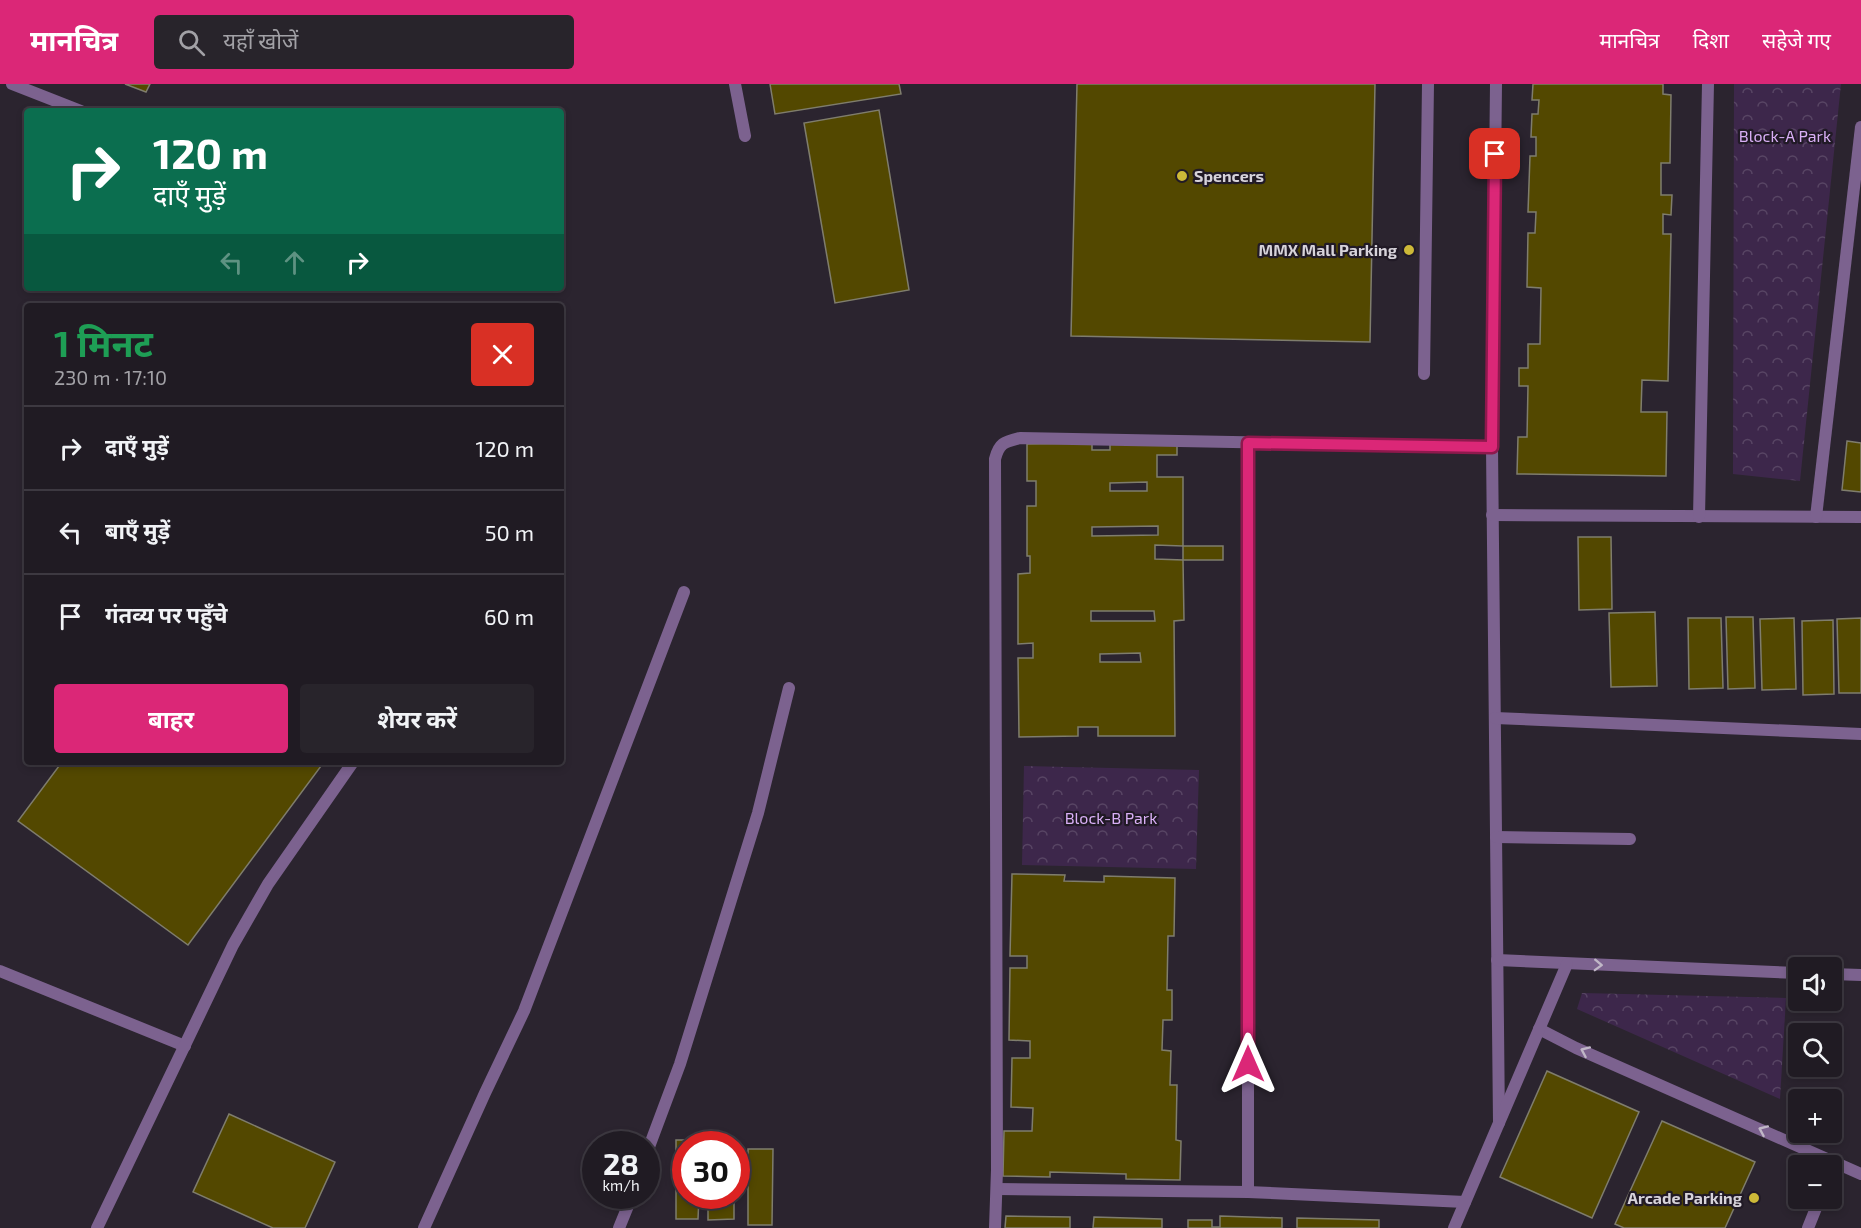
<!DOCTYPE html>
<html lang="hi">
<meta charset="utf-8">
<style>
:root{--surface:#201b23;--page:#28242b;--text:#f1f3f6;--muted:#a2a1a6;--line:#3d3941;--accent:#db2777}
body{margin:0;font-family:"Exo 2","Noto Sans Devanagari",sans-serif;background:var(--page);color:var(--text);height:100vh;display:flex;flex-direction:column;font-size:22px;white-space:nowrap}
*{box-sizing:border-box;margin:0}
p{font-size:20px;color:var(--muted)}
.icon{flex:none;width:33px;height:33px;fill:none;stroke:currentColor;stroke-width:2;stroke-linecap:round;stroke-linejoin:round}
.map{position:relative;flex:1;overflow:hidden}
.sheet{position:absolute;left:24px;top:219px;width:540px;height:462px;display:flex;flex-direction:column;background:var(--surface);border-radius:6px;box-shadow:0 3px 9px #0003,0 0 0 2px var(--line)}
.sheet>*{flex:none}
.hud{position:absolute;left:24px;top:24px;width:540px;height:183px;border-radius:6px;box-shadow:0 3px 9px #0003,0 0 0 2px var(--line);background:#0b6e4f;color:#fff;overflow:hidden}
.buttons{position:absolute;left:1788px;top:873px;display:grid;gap:12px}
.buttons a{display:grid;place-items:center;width:54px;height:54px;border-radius:6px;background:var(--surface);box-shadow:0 3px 9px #0003,0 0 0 2px var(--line);font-size:30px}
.speed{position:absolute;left:582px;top:1047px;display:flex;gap:12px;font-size:30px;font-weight:700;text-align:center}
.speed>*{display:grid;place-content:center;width:78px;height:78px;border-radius:50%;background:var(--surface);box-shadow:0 3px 9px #0003,0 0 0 2px var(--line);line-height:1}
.speed small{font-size:15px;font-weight:400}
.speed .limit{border:9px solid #d22;background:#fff;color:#111}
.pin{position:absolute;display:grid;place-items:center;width:51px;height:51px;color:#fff;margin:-26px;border-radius:12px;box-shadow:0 3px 9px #0006}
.me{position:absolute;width:66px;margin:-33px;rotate:0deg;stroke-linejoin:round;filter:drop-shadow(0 0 4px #0008)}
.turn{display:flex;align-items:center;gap:21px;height:126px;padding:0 30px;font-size:27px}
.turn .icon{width:78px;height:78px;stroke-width:2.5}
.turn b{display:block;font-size:42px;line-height:51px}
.lanes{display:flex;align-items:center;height:57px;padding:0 30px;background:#0003;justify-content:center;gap:30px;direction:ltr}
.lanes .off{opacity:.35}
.round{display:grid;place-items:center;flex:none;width:63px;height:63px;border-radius:6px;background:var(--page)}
.overview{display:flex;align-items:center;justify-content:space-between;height:102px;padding:0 30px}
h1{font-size:36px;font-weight:700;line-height:45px;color:#1e9e55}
.cta{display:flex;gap:12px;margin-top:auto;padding:12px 30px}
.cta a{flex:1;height:69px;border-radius:6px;background:var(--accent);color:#fff;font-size:24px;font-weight:700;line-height:69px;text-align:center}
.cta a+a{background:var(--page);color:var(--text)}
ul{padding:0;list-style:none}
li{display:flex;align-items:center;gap:18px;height:84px;padding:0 30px;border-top:2px solid var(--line)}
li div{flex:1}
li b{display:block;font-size:22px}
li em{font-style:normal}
header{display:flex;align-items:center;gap:36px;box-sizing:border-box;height:84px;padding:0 30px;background:var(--accent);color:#fff}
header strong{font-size:28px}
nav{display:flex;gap:33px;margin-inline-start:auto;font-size:21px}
.search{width:420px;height:54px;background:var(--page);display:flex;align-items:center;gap:15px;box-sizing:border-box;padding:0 21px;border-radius:6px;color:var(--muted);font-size:22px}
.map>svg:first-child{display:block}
.park{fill:url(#park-crowns)}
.building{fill:#534800;stroke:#7f7d6d;stroke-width:1.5;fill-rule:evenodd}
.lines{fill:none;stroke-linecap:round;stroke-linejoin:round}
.lane{stroke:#7c628f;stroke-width:12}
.street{stroke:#7c628f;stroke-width:12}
.oneway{stroke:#c0b7c7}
.route-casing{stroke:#8e194d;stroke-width:15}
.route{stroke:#db2777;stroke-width:10}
.poi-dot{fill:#cdb938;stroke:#211a26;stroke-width:2}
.labels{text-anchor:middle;stroke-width:4.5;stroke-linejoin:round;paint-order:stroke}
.park-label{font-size:16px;fill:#d9aff6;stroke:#211a26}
.poi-label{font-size:16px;font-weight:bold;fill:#d7d3da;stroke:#211a26;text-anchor:end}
</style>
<header>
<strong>मानचित्र</strong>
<div class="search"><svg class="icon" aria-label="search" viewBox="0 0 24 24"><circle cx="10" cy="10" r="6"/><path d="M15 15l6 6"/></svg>यहाँ खोजें</div>
<nav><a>मानचित्र</a><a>दिशा</a><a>सहेजे गए</a></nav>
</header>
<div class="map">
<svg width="1861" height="1144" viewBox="0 0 1861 1144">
<defs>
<pattern id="park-crowns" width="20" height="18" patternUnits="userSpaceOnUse" patternTransform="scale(1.5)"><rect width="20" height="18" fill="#3d274b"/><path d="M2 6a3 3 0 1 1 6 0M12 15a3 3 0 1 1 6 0" fill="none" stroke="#584564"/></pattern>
</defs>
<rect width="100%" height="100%" fill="#2b242f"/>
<g class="park">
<polygon points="1734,0 1841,0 1800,397 1733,390"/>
<polygon points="1024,682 1199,686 1196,785 1022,781"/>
<polygon points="1582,909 1786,914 1780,1015 1577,925"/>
</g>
<g class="building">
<polygon points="125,0 150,0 146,8"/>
<polygon points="770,0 899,0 901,10 775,30"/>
<polygon points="1077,0 1375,0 1370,258 1071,252"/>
<polygon points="1533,0 1663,0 1663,10 1671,11 1670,79 1661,79 1661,111 1672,111 1671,131 1663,130 1663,150 1671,150 1668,297 1642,296 1641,328 1667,328 1666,392 1517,390 1518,353 1527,353 1528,302 1519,302 1519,284 1528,284 1528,260 1540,260 1541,204 1527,203 1528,149 1535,149 1536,128 1528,128 1530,72 1536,72 1536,53 1531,53 1532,30 1538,30 1539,16 1532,16"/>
<polygon points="879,26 909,206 835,219 804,39"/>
<polygon points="1847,357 1861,359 1861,408 1842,406"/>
<path d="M1092 359V366H1110V359H1177V371H1157V393H1183V462L1155 461V475L1183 476 1184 536 1174 537 1175 652H1098V643H1078V652L1019 653 1018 574H1033V559L1018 560V490L1030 489V472H1027V422H1036V397H1027V360ZM1147 398V407H1110V399ZM1158 442V451L1092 452V443ZM1091 527H1154L1155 537H1091ZM1140 569 1141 578H1100V570Z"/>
<polygon points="1578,453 1611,453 1612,525 1579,526"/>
<rect x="1183" y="462" width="40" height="14"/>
<polygon points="1655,528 1657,602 1611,603 1609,529"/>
<polygon points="1726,533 1753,533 1755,604 1728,605"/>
<polygon points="1688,534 1721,534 1723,604 1689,605"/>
<polygon points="1794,534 1796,605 1762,606 1760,535"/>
<polygon points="1861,534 1861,609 1839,609 1837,535"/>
<polygon points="1833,536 1834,610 1803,611 1802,537"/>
<polygon points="62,678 324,678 188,861 18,737"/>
<polygon points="1012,790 1065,791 1064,797 1104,798 1104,792 1175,794 1174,852 1168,852 1167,906 1172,906 1172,936 1163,936 1162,966 1171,967 1170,1001 1177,1001 1176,1056 1181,1057 1180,1096 1126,1095 1126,1090 1050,1088 1050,1093 1003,1092 1004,1047 1032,1047 1033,1024 1011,1023 1012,974 1030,974 1030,957 1009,956 1010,884 1027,884 1027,872 1010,872"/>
<polygon points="1547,987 1639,1028 1592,1134 1500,1093"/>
<polygon points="229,1030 335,1078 305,1144 273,1144 193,1108"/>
<polygon points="1662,1037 1755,1078 1725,1144 1624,1144 1615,1140"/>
<polygon points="676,1056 699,1056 699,1060 686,1060 686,1112 699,1112 698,1135 676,1135"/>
<polygon points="748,1065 773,1065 772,1141 748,1141"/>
<polygon points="708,1112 734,1112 734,1135 708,1136"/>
<polygon points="1006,1132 1070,1133 1070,1144 1005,1144"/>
<polygon points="1220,1132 1282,1134 1282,1144 1188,1144 1188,1136 1212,1136 1212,1143 1220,1143"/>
<polygon points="1094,1133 1162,1135 1162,1144 1093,1144"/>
<polygon points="1297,1134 1379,1136 1379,1144 1297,1144"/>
</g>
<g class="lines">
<g class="lane">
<polyline points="12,0 81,27"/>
<polyline points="735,0 745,52"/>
<polyline points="1424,290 1428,0"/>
<polyline points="0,887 185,962"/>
<polyline points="97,1144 233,861 268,800 353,678"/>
</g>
<g class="street">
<polyline points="1496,0 1492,363 1499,1039"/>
<polyline points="1492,431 1861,433"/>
<polyline points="1699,433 1708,0"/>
<polyline points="1816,433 1861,43"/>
<polyline points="1495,634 1861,650"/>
<polyline points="1496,753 1630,755"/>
<polyline points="1497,876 1798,889"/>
<polyline points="1832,890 1861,891"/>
<polyline points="1539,945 1576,964 1861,1090"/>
<polyline points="646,1071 680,980 758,729 789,604"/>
<polyline points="997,1105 1248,1108 1465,1118"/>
<polyline points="1248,1108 1248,359"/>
<polyline points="424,1144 485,1009 524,927 684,508"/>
<polyline points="619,1144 632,1112"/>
<path d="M995 1144 997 1086 995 375C999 359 1004 358 1020 354L1492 363"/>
<polyline points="1454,1144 1567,880"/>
<polyline points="1808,1144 1820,1114"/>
</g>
</g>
<defs><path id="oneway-chevron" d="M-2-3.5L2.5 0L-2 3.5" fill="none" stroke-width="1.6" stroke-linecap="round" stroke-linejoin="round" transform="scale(1.5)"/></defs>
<g class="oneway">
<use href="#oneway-chevron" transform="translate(1598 881) rotate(2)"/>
<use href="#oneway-chevron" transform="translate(1585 967) rotate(-156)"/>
<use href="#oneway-chevron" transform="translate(1763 1046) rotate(-156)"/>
</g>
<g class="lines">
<g class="route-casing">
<polyline id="route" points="1248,980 1248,359 1492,363 1495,70"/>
</g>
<use href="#route" class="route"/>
</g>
<g class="poi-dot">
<circle cx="1182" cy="92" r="6"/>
<circle cx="1409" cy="166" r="6"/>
<circle cx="1754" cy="1114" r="6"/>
</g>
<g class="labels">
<g class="park-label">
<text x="1785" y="58">Block-A Park</text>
<text x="1111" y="740">Block-B Park</text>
</g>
<g class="poi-label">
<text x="1194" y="98" text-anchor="start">Spencers</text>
<text x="1397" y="172">MMX Mall Parking</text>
<text x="1742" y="1120">Arcade Parking</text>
</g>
</g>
</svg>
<div class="buttons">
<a><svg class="icon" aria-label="sound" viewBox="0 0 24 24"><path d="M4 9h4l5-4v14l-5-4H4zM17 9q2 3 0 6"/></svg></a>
<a><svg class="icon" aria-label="search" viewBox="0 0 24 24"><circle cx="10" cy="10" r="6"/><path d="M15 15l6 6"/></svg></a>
<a>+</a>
<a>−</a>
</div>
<div class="speed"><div>28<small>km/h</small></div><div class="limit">30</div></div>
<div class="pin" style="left:1495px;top:70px;background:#d93025"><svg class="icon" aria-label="arrive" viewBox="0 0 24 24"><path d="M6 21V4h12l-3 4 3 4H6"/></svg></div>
<svg class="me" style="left:1248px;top:980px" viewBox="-20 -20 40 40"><path d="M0-17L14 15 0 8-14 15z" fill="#db2777" stroke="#fff" stroke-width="4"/></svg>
<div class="hud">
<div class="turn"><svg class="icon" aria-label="right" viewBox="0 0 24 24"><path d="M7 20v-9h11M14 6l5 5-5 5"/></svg><div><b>120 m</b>दाएँ मुड़ें</div></div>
<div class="lanes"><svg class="icon off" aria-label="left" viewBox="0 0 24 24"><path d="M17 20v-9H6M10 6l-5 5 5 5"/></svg><svg class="icon off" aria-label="ahead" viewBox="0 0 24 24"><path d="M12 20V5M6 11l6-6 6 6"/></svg><svg class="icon" aria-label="right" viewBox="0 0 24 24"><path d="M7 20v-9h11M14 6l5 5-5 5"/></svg></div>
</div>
<section class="sheet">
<div class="overview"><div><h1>1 मिनट</h1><p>230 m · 17:10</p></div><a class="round" style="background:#d93025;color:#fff"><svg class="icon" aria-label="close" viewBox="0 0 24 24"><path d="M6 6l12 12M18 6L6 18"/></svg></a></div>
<ul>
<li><svg class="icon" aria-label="right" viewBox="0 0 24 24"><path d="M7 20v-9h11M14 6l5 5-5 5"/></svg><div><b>दाएँ मुड़ें</b></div><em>120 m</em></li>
<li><svg class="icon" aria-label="left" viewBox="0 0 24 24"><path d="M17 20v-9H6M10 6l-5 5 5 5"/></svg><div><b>बाएँ मुड़ें</b></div><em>50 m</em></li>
<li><svg class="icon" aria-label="arrive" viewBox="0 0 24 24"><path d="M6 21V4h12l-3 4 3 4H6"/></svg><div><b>गंतव्य पर पहुँचे</b></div><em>60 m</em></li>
</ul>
<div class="cta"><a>बाहर</a><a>शेयर करें</a></div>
</section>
</div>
